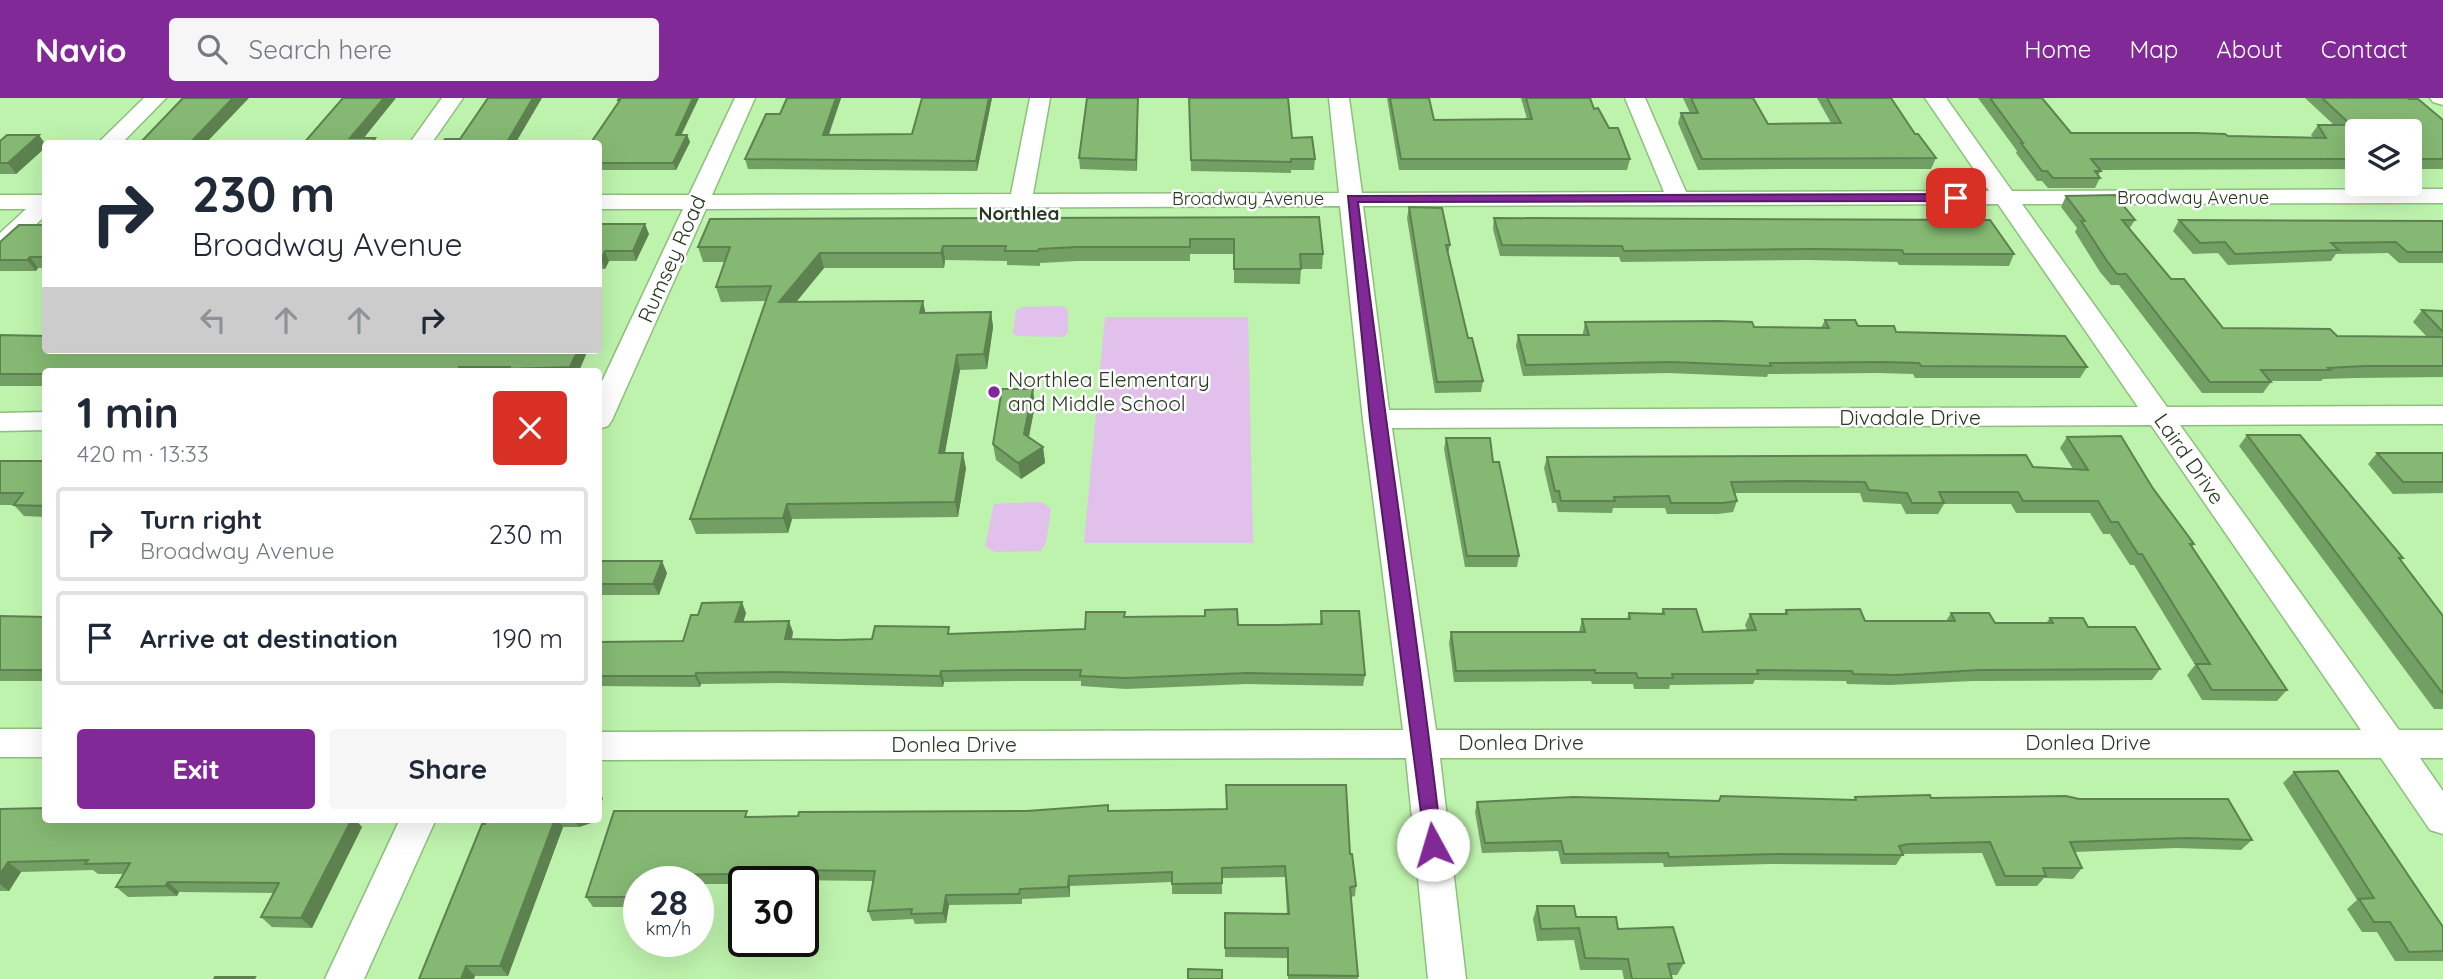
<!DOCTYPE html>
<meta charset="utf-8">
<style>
:root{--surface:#fff;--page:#f6f6f7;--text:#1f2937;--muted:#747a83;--line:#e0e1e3;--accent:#802997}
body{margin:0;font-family:Quicksand,sans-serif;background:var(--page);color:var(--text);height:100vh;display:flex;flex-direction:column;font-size:26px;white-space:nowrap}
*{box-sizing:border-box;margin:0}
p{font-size:23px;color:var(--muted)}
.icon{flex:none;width:38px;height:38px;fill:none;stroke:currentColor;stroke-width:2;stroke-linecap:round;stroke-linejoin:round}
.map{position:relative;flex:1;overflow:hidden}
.panel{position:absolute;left:42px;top:270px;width:560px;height:455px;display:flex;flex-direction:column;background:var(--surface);border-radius:7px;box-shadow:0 7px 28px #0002}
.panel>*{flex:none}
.top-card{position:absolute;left:42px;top:42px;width:560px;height:214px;border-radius:7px;box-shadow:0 7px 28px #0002;background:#fff;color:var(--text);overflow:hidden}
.controls{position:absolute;left:2345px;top:21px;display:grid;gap:14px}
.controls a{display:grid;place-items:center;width:77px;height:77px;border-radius:7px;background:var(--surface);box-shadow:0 7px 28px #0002;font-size:35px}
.speed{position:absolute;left:623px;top:768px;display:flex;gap:14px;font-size:35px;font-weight:700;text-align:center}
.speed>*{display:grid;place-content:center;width:91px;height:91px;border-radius:50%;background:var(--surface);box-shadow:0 7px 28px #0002;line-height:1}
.speed small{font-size:18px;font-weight:400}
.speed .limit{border:4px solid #111;border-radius:10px;background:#fff;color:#111}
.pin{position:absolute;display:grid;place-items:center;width:60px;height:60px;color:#fff;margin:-30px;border-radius:14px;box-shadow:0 4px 10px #0006}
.me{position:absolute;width:77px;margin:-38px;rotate:354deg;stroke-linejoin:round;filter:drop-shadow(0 0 5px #0008)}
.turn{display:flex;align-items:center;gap:24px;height:147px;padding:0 35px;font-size:32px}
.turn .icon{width:91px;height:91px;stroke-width:2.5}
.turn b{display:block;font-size:49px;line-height:60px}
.lanes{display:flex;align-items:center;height:66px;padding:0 35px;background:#0003;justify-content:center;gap:35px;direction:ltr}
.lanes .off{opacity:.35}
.round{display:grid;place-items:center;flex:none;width:74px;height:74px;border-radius:7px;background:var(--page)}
.headline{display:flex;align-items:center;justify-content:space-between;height:119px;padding:0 35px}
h1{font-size:42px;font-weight:700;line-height:52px}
.button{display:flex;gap:14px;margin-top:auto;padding:14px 35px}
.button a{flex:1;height:80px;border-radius:7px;background:var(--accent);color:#fff;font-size:28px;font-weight:700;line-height:80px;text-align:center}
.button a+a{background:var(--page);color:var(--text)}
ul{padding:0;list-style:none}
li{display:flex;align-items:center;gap:21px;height:94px;margin:0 14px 10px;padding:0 21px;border:4px solid var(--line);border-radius:7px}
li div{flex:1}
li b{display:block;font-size:26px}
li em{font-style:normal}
header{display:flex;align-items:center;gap:42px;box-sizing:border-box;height:98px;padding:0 35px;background:var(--accent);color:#fff}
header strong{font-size:33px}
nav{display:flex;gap:38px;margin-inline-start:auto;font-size:24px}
.search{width:490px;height:63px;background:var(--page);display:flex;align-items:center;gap:18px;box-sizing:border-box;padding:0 24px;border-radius:7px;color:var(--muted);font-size:26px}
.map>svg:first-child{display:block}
.green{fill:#e1c0eb}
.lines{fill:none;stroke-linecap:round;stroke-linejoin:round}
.minor-casing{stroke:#8dbf7c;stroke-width:3}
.minor{fill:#fff;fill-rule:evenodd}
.wall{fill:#729f63}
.shaded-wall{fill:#5d8250}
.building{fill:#85b973;stroke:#5d8250;stroke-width:2}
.route{fill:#802997;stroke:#531b62;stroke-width:2}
.poi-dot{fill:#802997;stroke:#fff;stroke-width:2.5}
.labels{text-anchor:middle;stroke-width:5;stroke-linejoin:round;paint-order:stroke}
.far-street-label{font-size:18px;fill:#25391e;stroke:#fff}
.far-neighbourhood-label{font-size:19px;font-weight:bold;fill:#25391e;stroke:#fff}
.street-label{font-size:21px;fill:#25391e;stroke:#fff}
.poi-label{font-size:21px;fill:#25391e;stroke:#fff;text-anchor:start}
</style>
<header>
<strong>Navio</strong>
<div class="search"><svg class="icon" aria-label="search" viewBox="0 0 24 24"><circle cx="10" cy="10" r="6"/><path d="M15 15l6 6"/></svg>Search here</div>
<nav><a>Home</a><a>Map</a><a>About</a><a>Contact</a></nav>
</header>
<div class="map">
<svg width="2443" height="881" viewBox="0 0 2443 881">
<rect width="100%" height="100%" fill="#bef3ad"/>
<g class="green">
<polygon points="1062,208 1068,212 1068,234 1064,239 1019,238 1013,236 1016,212 1023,209"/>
<polygon points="1105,219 1248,219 1253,445 1084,445"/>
<polygon points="1034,404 1044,405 1051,411 1046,444 1041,453 995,454 985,448 994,406"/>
</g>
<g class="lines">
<g class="minor-casing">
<g id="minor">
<polygon points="144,0 166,0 121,46 97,46"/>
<polygon points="442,0 463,0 431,46 409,46"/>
<path d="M735 0H755L712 97 1011 96 1030 0H1050L1033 96 1339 95 1329 0H1349L1362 95 1664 94 1625 0H1645L1686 94 1989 93 1925 0H1946L2012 93 2443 91V105L2022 106 2167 309 2443 308V326L2180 327 2399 632H2443V660H2420L2443 693V736L2430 732 2381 660H1440L1466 881H1428L1406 660 598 662V634L1403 632 1363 322 1340 108 706 111 612 322 608 328 598 331V292L683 111H598V97H689ZM1998 106 2138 309 1389 312 1363 108ZM2151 327 2361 632H1436L1392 330Z"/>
<polygon points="2430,0 2443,0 2443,7 2433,4"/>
<polygon points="0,97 46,97 46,117 8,153 0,155 0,135 26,111 0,111"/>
<polygon points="46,314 46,332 0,333 0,315"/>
<rect x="0" y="631" width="46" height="28"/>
<polygon points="400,721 436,721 364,881 325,881"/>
</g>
</g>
<use href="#minor" class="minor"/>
</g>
<g class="wall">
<polygon points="619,0 681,37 687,37 690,44 676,72 598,72 598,46 618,4 618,2"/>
<polygon points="787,0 841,0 829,37 912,36 992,0 977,73 748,71 745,61 780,16"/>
<polygon points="1087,0 1138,0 1137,73 1080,71 1079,60"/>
<polygon points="1189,0 1292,40 1315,61 1314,72 1291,72 1291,75 1191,73"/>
<polygon points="1387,0 1429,0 1434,22 1527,21 1521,0 1590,0 1594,11 1630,61 1627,72 1399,72"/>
<polygon points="1683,0 1753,0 1768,26 1831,25 1817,0 1891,0 1915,36 1936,60 1931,71 1784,71 1698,72 1678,25 1681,15 1690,15"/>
<polygon points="1978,0 2042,0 2071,35 2313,39 2311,37 2318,27 2334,27 2305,0 2408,0 2443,22 2443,71 2410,71 2410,33 2357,33 2357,71 2100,72 2101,73 2098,77 2100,80 2095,90 2048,90 2042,83 2037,83 2016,55 2017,53"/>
<polygon points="0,43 46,47 46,49 16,76 0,76"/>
<polygon points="2066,98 2135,122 2129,131 2171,181 2223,230 2337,238 2427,239 2413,224 2422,212 2443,213 2443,279 2356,280 2323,281 2321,283 2270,283 2271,284 2263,295 2202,295 2119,187 2111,187 2100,174 2075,134 2077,130 2061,109"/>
<polygon points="1409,109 1450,147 1448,156 1468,240 1483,283 1481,294 1435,295 1407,120"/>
<polygon points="1319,119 1323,156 1322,171 1301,171 1300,186 1234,185 1234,156 1190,156 1190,163 1077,163 1040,165 1040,168 1007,167 1007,163 945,162 944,170 824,170 796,204 923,203 925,215 991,214 993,229 987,271 960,272 945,355 966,370 958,419 792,421 788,435 696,436 690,421 766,203 721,204 716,189 725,164 703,164 698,149"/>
<polygon points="1494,120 2014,156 2009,168 1899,167 1897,164 1809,162 1621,164 1619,159 1500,158 1493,131"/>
<polygon points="2179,122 2443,123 2443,165 2399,165 2388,155 2336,156 2331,163 2228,167 2218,155 2193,156 2173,133"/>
<polygon points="598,126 649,136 636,163 609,163 605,171 598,171"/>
<polygon points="46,127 46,170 38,170 36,173 0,173 0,144"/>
<polygon points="1825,222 2087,269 2080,280 1915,280 1913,276 1878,275 1768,276 1767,279 1668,275 1523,278 1516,248 1518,237 1583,237 1583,235 1585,224 1821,230"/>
<polygon points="0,237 46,252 586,252 587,254 579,273 46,273 46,288 0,288"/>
<polygon points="1035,307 1029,339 1043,349 1045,365 1021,381 996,362 993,346"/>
<polygon points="2247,337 2403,460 2400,463 2443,518 2443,611 2434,611 2239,348"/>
<polygon points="2067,339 2152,389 2194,446 2192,449 2287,592 2277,603 2202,602 2187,577 2195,567 2134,467 2130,467 2110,436 2103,436 2090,415 2016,415 2011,406 1944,406 1938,416 1906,416 1901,406 1863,404 1860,395 1735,395 1737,403 1733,414 1718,416 1667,416 1665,410 1613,410 1612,415 1558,414 1556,405 1552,405 1544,370 1547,359 2033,369 2073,371 2060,350"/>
<polygon points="1446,340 1493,364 1519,458 1517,469 1465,469 1444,351"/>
<polygon points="2377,355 2443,355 2443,395 2393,396 2368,366"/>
<polygon points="0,363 46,363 46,419 24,418 14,407 0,407"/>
<polygon points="598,463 667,475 659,497 598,497"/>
<polygon points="1663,511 1703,534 1747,532 1745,527 1750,516 1784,516 1786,512 1865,523 1946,523 1951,515 1995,525 2046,525 2050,520 2088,529 2160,571 2152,582 1972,583 1889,587 1847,586 1846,583 1755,582 1753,586 1670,587 1669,591 1634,591 1633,586 1592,586 1591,583 1454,584 1449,545 1451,534 1579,534 1582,521 1627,521 1629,515 1661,516"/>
<polygon points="1321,513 1365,577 1363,588 1247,586 1126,591 1081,588 1081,583 1015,583 944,584 943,589 781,585 701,586 700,589 598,588 598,544 683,543 746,515 743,524 793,534 792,541 839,542 872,541 951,536 1085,531 1125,519 1238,527 1320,526"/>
<polygon points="0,518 46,519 46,583 0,583"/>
<polygon points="2294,674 2443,829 2443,863 2395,863 2377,834 2362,834 2347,811 2357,802 2283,685"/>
<polygon points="1855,699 1931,700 2252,742 2241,752 2176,750 2074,754 2082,770 2073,781 2044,780 2037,788 1996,788 1982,755 1903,756 1896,767 1769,766 1664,769 1663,765 1561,766 1558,753 1482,755 1475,714 1477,704 1854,702"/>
<polygon points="0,711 46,721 362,729 312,830 272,829 261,819 274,795 179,794 177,798 128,799 116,789 124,776 98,776 93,772 21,774 9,793 0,793"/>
<polygon points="1109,713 1350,756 1356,788 1355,798 1351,799 1358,881 1288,881 1287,860 1225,859 1225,815 1287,816 1285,779 1222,780 1222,796 1172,796 1172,784 1070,788 1070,799 1022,801 1022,806 949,807 946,825 915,826 913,821 872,823 868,813 873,783 784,782 744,784 744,807 737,807 732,797 735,786 698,786 698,784 639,784 639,809 593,809 586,799 750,719"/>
<polygon points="487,721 598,721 597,723 579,729 563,729 508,878 475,878 419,881"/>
<polygon points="1537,808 1618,831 1684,865 1677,877 1671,877 1672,881 1624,881 1622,872 1580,872 1574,842 1537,843 1533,821"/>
</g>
<g class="shaded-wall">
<polygon points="233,0 249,0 205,46 189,46"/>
<polygon points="384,0 396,0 359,46 350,40"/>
<polygon points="533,0 542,0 515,46 506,46"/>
<polygon points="693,0 699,0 678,44 676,37"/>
<polygon points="836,0 841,0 825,47 823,37"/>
<polygon points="989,0 992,0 977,73 976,63"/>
<polygon points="1138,0 1137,73 1136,62"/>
<polygon points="39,37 46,47 46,49 16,76 8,65"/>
<polygon points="687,37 690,44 676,72 673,65"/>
<polygon points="375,40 377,46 370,46"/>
<polygon points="645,126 649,136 636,163 633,153"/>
<polygon points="943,148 945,162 944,170 941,155"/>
<polygon points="605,153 609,163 605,171 601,161"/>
<polygon points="820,155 824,170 784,219 779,204"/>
<polygon points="30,159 38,170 36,173 27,162"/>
<polygon points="923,203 926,218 920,215"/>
<polygon points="991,214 993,229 987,271 984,256"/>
<polygon points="578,252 586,252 587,254 579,273 572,273 570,269"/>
<polygon points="957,257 960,272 942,370 939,355"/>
<polygon points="1033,291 1035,307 1026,352 1024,336"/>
<polygon points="1043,349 1045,365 1021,381 1018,365"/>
<polygon points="963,355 966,370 958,419 955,404"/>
<polygon points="787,406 792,421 788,435 783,420"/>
<polygon points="662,463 667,475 659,497 653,486"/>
<polygon points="742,504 746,515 740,535 735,524"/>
<polygon points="789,523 793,534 789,552 785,541"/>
<polygon points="941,573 944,584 943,589 940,578"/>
<polygon points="696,575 701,586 700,589 695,578"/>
<polygon points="598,694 603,700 598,718"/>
<polygon points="352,721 355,721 362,729 312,830 301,820"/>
<polygon points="555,721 558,721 563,729 508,878 500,868"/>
<polygon points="574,721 598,721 597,723 579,729"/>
<polygon points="8,764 21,774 9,793 0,786 0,776"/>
<polygon points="779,772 784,782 783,784 776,784"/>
<polygon points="648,777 652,784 646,784"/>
<polygon points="1069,778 1070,788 1070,799 1068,789"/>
<polygon points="168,784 179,794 177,798 165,788"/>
<polygon points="946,797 949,807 946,825 943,815"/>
<polygon points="466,868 475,878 474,881 461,881"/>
</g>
<g class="building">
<polygon points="183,0 233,0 189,46 139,46"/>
<polygon points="343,0 384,0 350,40 375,40 370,46 303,46"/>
<polygon points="488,0 533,0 506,46 442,46 445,41 460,41"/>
<polygon points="619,0 693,0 676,37 687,37 673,65 598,65 598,46 590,46 620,2 618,2"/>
<polygon points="787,0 836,0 823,37 912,36 922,0 989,0 976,63 745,61 766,16 780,16"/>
<polygon points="1087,0 1138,0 1136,62 1079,60"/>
<polygon points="1189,0 1288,0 1292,40 1312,39 1315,61 1291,61 1291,64 1191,62"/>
<polygon points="1390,0 1429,0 1434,22 1532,21 1526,0 1590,0 1594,11 1598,10 1609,30 1618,30 1630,61 1401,61"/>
<polygon points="1691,0 1753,0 1768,26 1841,25 1827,0 1891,0 1915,36 1918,36 1936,60 1702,61 1681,15 1698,15"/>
<polygon points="1990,0 2042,0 2071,35 2196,35 2225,36 2228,38 2326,40 2318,27 2351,27 2322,0 2408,0 2409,1 2418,1 2443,22 2443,61 2410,61 2410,33 2357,33 2357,61 2091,61 2101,73 2095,73 2100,80 2053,80 2047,73 2042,73 2021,45 2023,45"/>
<polygon points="7,37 39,37 8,65 0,65 0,43"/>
<polygon points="2115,97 2135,122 2122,122 2171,181 2184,181 2223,230 2330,231 2337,238 2443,239 2443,268 2365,268 2328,270 2330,272 2261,272 2271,284 2210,284 2126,176 2117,176 2107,163 2081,123 2085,123 2066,98"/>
<polygon points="1409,109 1442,110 1450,147 1446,147 1468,240 1472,240 1483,283 1437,284"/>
<polygon points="1319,119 1323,156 1300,156 1301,171 1234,171 1234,141 1190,141 1190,149 1076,149 1039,151 1038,153 1005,153 1006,148 943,148 941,155 820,155 779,204 923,203 920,215 991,214 984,256 957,257 939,355 963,355 955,404 787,406 783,420 690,421 771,188 716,189 730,149 698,149 710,121"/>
<polygon points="1494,120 1990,122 2014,156 1904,156 1902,152 1813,151 1624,153 1622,148 1502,147"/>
<polygon points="2179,122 2443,123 2443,154 2407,154 2396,144 2331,145 2339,152 2235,156 2225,144 2200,145"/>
<polygon points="598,126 645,126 633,153 605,153 601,161 598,161"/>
<polygon points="19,127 46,127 46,159 30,159 27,162 0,162 0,144"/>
<polygon points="2422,212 2443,213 2443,234"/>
<polygon points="1825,222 1855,222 1858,228 1894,228 1896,234 2065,238 2087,269 1921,268 1919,265 1883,264 1770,265 1771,268 1671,264 1526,267 1518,237 1589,237 1585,224 1719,223 1752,224 1754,229 1829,230"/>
<polygon points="0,237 46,238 46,252 578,252 570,269 509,271 510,269 459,269 458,272 46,273 46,276 0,276"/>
<polygon points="1002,291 1033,291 1024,336 1043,349 1018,365 993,346"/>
<polygon points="2247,337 2300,337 2403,460 2399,460 2443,518 2443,596"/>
<polygon points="2121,338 2152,389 2194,446 2190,446 2287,592 2212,592 2196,566 2210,566 2142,456 2138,456 2118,424 2111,424 2098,403 2023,403 2018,394 1939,394 1944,405 1912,405 1907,395 1869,392 1865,384 1796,383 1731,384 1737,403 1723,405 1671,405 1669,398 1614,399 1615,403 1561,403 1559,393 1555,393 1547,359 2026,357 2033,369 2088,372 2067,339"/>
<polygon points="1446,340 1490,340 1493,364 1499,364 1519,458 1467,458"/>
<polygon points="2377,355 2443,355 2443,384 2403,384"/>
<polygon points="0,363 46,363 46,408 14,407 23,395 0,395"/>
<polygon points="598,463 662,463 653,486 598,486"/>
<polygon points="742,504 735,524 789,523 785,541 839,542 872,541 875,528 949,529 948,536 1085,531 1086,514 1125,514 1124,519 1205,518 1205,512 1237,511 1238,527 1279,527 1322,526 1321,513 1359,513 1365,577 1247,575 1125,580 1080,578 1081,572 1013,572 941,573 940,578 777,574 696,575 695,578 598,578 598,544 683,543 691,517 698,517 702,505"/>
<polygon points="1663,511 1696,511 1703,534 1756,532 1750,516 1787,516 1786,512 1860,511 1865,523 1955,523 1951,515 1989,515 1995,525 2053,525 2050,520 2083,520 2088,529 2135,529 2160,571 1979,572 1896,577 1853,576 1852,573 1757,572 1758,576 1672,576 1673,580 1638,580 1636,575 1595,575 1595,572 1456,573 1451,534 1585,534 1582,521 1630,521 1629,515 1664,516"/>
<polygon points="0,518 46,519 46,572 0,572"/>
<polygon points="2338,673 2443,829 2443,853 2409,854 2390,824 2374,824 2359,801 2374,800 2294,674"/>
<polygon points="1226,687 1346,687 1350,756 1352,756 1356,788 1350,789 1358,878 1288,877 1288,850 1225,850 1225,815 1289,816 1285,768 1222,770 1222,785 1172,786 1172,774 1069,778 1068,789 1020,791 1019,796 946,797 943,815 911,816 912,811 868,813 875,773 779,772 776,784 744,784 744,797 732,797 738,776 648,777 646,784 639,784 639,799 586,799 614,713 747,713 745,719 798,718 799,714 1027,713 1108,707 1108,713 1227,711"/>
<polygon points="1930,697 1931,700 2066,698 2079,701 2228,701 2252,742 2187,740 2070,744 2082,770 2043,770 2046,778 2005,778 1990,744 1908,746 1899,748 1903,757 1775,756 1669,759 1668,755 1564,756 1561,743 1485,745 1477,704 1574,699 1719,703 1721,698 1856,702 1855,699"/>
<polygon points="46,710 46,721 352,721 301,820 261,819 279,785 168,784 165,788 116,789 130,765 85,766 88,762 8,764 0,776 0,711"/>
<polygon points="487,721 555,721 500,868 466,868 461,881 419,881 482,726 485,726"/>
<polygon points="1537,808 1574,808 1576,819 1616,819 1618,831 1673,829 1684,865 1668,866 1672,881 1632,881 1628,861 1585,860 1579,830 1541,831"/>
<polygon points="1188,871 1222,872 1222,881 1188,881"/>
<polygon points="215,879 255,879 254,881 214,881"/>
</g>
<path class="route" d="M1956 96 1961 97V103L1358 104C1384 319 1417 532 1442 747L1440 753 1433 755 1426 753 1370 322 1348 98Z"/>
<circle class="poi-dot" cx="994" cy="294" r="7"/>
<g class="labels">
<g class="far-street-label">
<text x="2193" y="106">Broadway Avenue</text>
<text x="1248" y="107">Broadway Avenue</text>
</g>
<g class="far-neighbourhood-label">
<text x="1019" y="122">Northlea</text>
</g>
<g class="street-label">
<text transform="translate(672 161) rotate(-66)" y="7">Rumsey Road</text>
<text x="1910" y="327">Divadale Drive</text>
<text transform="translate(2189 361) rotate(55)" y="7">Laird Drive</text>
<text x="1521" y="652">Donlea Drive</text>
<text x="2088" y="652">Donlea Drive</text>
<text x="954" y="654">Donlea Drive</text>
</g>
<g class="poi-label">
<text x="1008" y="289">Northlea Elementary<tspan x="1008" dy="24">and Middle School</tspan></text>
</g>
</g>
</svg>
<div class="controls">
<a><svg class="icon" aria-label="layers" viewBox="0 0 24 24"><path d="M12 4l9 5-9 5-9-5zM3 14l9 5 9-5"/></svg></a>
</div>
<div class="speed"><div>28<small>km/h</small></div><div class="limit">30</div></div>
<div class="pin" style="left:1956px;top:100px;background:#d93025"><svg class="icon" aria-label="arrive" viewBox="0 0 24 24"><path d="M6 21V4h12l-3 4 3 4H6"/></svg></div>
<svg class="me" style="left:1433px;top:747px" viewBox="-20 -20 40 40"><circle r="19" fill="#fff"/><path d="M0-13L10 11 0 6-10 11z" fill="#802997"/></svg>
<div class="top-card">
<div class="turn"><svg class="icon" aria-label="right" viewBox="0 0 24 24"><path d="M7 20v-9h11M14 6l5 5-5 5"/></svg><div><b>230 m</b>Broadway Avenue</div></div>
<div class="lanes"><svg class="icon off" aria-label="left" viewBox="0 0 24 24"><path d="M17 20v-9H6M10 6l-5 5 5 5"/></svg><svg class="icon off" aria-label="ahead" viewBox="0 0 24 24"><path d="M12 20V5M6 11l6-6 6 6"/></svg><svg class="icon off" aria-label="ahead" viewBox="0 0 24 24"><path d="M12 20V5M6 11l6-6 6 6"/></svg><svg class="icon" aria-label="right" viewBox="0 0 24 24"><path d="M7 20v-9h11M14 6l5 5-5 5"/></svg></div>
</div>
<section class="panel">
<div class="headline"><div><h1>1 min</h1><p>420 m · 13:33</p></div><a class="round" style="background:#d93025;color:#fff"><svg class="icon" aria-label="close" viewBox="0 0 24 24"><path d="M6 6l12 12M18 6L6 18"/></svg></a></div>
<ul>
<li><svg class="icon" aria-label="right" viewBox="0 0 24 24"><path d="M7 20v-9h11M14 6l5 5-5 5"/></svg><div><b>Turn right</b><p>Broadway Avenue</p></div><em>230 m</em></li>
<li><svg class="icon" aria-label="arrive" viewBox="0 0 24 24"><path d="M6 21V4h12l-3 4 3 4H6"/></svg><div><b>Arrive at destination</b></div><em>190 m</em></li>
</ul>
<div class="button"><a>Exit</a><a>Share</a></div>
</section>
</div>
